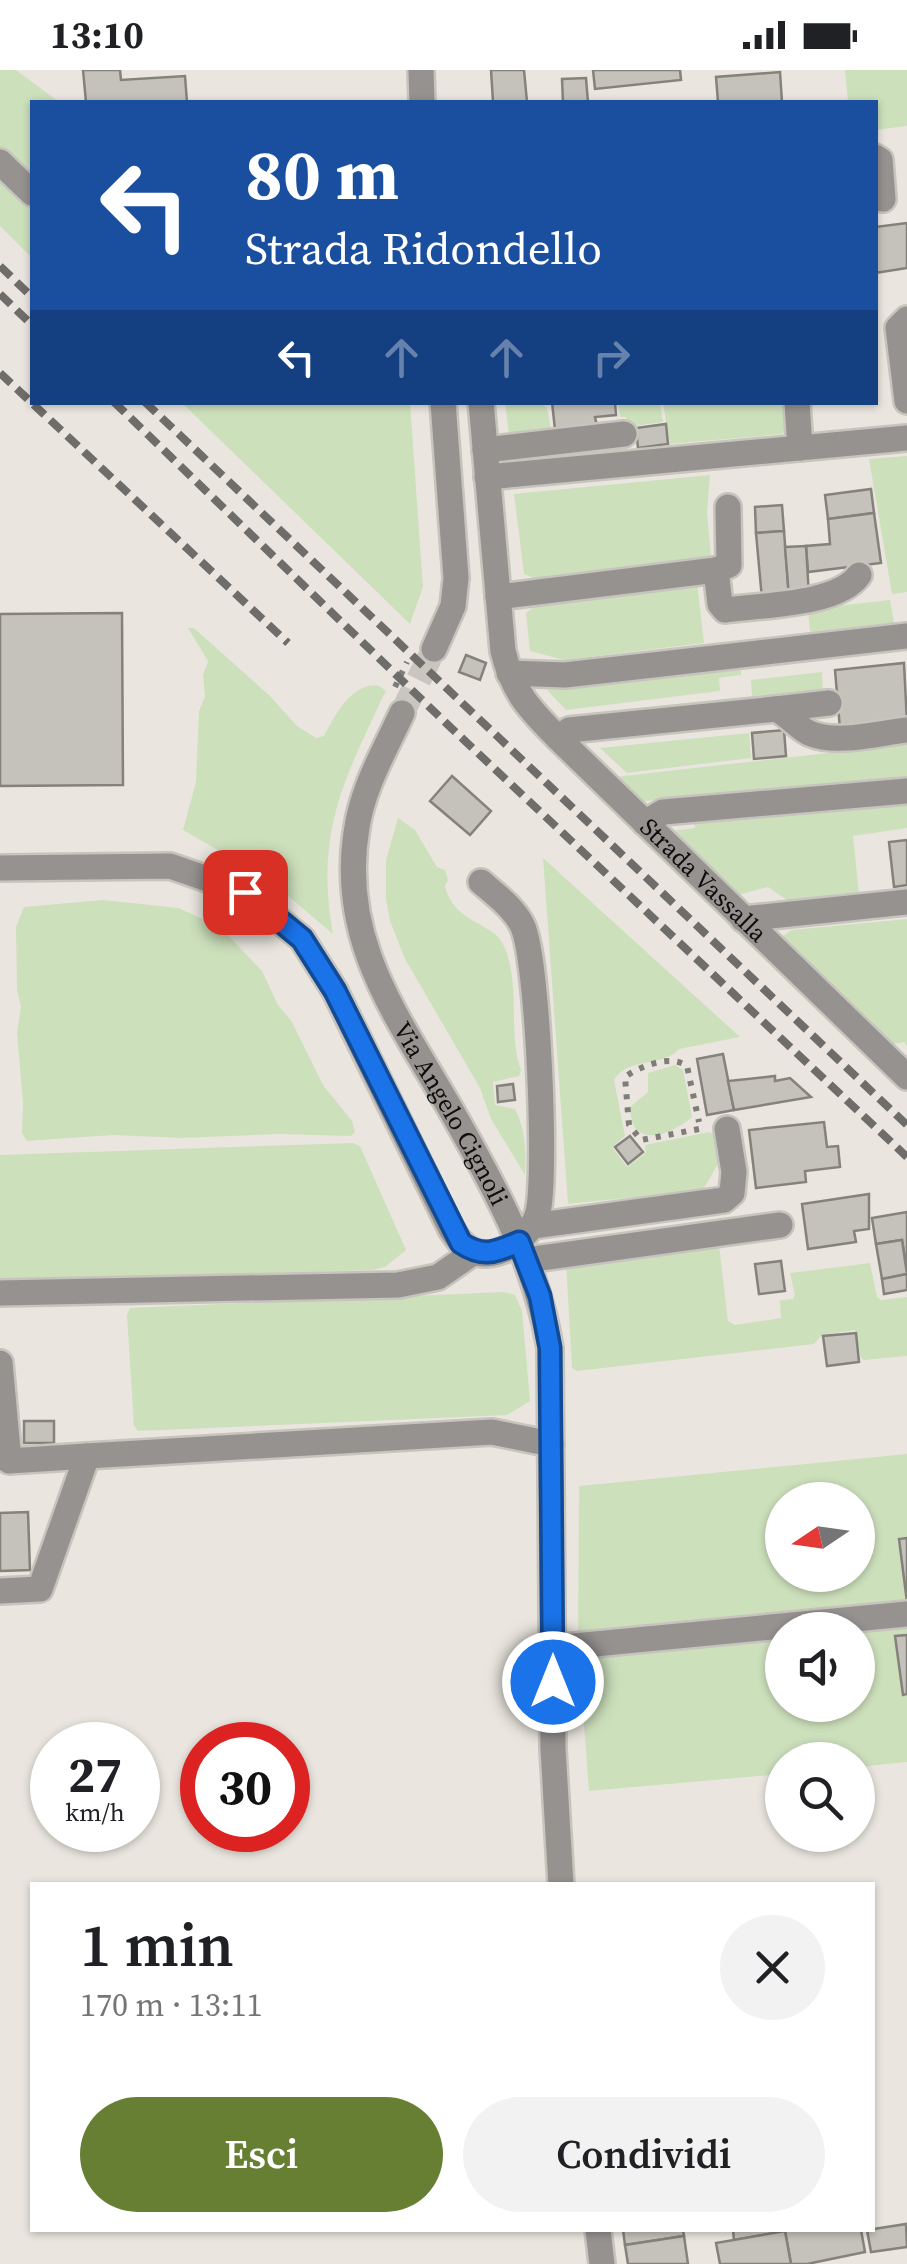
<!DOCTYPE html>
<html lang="it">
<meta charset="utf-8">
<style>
:root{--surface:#fff;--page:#f2f2f2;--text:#202124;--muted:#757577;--accent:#677f32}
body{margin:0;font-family:"Source Serif 4",serif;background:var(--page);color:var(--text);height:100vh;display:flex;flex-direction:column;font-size:38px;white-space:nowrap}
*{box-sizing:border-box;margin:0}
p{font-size:32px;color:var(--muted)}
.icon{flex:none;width:55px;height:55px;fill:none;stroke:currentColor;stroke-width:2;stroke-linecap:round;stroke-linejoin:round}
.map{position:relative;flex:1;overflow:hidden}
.sheet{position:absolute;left:30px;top:1812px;width:845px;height:350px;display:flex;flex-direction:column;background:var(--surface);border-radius:0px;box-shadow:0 2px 8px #0004}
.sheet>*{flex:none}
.guide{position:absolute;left:30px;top:30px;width:848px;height:305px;border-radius:0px;box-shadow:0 2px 8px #0004;background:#1a4fa0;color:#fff;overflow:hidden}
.needle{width:65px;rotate:257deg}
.tools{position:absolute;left:765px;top:1412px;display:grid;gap:20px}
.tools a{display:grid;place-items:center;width:110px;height:110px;border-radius:50%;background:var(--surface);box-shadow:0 2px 8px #0004;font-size:50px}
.speed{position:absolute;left:30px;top:1652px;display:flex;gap:20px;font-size:50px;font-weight:700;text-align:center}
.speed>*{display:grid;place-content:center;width:130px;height:130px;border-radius:50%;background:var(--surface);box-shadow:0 2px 8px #0004;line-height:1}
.speed small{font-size:25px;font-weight:400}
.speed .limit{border:15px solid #d22;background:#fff;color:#111}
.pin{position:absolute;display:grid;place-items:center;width:85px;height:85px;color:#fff;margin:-42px;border-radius:20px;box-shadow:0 5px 15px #0006}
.me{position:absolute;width:110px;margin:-55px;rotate:0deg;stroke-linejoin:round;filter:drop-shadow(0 0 8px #0008)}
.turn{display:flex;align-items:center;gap:35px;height:210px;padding:0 50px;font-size:45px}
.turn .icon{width:130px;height:130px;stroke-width:2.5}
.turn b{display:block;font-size:70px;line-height:85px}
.lanes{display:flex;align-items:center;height:95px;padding:0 50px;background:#0003;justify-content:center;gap:50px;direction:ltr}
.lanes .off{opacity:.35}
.round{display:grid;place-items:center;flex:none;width:105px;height:105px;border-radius:52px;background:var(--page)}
.summary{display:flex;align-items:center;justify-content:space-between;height:170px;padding:0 50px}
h1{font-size:60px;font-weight:600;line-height:75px}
.cta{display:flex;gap:20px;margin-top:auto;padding:20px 50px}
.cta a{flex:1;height:115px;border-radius:60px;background:var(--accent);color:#fff;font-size:40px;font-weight:600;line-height:115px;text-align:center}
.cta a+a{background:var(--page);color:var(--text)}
.status{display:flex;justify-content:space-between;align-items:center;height:70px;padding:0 50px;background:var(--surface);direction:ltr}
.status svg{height:28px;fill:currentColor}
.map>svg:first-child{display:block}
.green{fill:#cde0bc;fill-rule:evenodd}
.building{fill:#c5c2bb;stroke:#85817b;stroke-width:2.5}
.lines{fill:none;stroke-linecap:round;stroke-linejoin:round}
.minor-tunnel{stroke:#c9c6bf;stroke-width:25;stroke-dasharray:25 12;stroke-linecap:butt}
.minor-casing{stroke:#c7c3bd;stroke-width:30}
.path{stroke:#807d79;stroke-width:6;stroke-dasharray:5 8;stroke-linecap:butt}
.minor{stroke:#959290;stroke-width:25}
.rail{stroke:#6f6d69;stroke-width:8;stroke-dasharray:15 8;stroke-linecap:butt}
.route-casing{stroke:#114b97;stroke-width:25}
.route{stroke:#1a73e8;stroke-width:18}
.labels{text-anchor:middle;stroke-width:10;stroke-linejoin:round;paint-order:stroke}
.street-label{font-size:25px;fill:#0f0e0c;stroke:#fff}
</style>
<div class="status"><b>13:10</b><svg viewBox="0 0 49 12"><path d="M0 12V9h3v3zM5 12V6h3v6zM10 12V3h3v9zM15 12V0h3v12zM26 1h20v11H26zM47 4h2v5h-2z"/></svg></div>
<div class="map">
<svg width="907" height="2194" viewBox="0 0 907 2194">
<rect width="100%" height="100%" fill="#eae6df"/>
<g class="green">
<polygon points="0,0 16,0 59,32 32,32 32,188 0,156"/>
<polygon points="845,0 907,0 907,56 875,60 875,32 848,32"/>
<polygon points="540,332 547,338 551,359 509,365 505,333"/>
<polygon points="182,333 410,333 423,517 410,554"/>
<polygon points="618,333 660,333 663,352 627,357 626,347 620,347"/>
<polygon points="663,333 782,333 785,360 783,364 670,374"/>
<polygon points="907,386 907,522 892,524 869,389"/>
<polygon points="710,405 707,443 711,485 707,488 542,512 524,504 514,424"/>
<polygon points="697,512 704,573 564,590 530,581 526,543 544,529"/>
<polygon points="890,530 894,553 810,562 808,539"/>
<path d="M188 558H194L270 626 297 656 316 668 324 666C334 646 353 611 379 616L386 621C378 635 373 649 366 663 332 735 319 784 333 864L268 809 183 760 196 712 199 641 205 626 203 605 208 591Z"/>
<polygon points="741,600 741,605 719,608 720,621 566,640 547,620"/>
<polygon points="822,602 823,621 576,650 572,645 752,626 751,610"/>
<polygon points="749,663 751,688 627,703 600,678"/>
<polygon points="907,674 907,708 879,714 644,731 615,707"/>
<polygon points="907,727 907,758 853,766 859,824 790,832 768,817 738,825 669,761 695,758 693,749"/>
<path d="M398 748 415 760 437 797 445 800 448 810 445 816C454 854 493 852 503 874 522 914 507 962 521 1000L519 1006 493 1012 495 1035 515 1039C526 1060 526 1082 525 1105L491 1049 480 1018 405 889 390 851 386 829V790Z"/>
<path d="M543 788 740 967 679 979C662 998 629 986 614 1010L625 1066 612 1077 627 1097 646 1083 645 1075 709 1062 720 1068 723 1085 703 1120 568 1134Z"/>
<polygon points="103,830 179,838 221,858 262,901 278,935 292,952 323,1015 352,1051 355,1062 351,1066 279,1064 181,1068 113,1065 27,1071 22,1063 23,1032 17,963 21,937 17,920 16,857 24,837"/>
<polygon points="907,849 907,976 904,972 893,974 782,867 791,860"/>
<path d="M675 995 683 1000 692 1047C681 1057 653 1073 638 1061 631 1056 631 1045 630 1037L648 1022V1003Z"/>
<polygon points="353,1073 360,1076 406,1180 385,1197 373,1200 0,1213 0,1085"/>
<polygon points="719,1175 728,1251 735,1255 781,1248 780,1230 793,1229 795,1225 790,1203 870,1193 877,1227 881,1230 907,1227 907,1286 864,1290 861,1288 855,1260 822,1265 814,1274 577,1301 572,1298 566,1192"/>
<polygon points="504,1222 515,1225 522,1241 530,1331 507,1345 138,1361 134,1356 127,1245 130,1238"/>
<path d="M907 1384V1692L858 1697V1690H782V1704L589 1721 578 1576 579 1416ZM782 1430H858V1505H782ZM782 1560H858V1635H782Z"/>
</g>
<g class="building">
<polygon points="83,0 120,0 121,10 185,6 187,32 86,32"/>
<polygon points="491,0 524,0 527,32 493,32"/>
<polygon points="593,0 680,0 681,10 595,19"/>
<polygon points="780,2 782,32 718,32 716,7"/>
<polygon points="586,8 588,32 563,32 562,9"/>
<polygon points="907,153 907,198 875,203 875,157"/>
<polygon points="552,332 615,332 616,345 595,347 597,356 555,360"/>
<polygon points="666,354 668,374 638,378 636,358"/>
<polygon points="871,419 874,443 828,449 825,425"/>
<polygon points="782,435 784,461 756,463 755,437"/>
<polygon points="874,443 881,493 808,502 806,476 830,474 828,449"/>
<polygon points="784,461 789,527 762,529 756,463"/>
<polygon points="806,476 809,526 789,527 785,477"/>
<polygon points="122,543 123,715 0,716 0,544"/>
<polygon points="466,585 486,593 480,610 459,602"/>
<polygon points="904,593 907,653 840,659 835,600"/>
<polygon points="784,660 786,686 754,689 752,663"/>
<polygon points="452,706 491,741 470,765 430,731"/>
<polygon points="907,770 907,815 894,817 889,772"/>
<polygon points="723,984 734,1040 707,1045 697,989"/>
<polygon points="775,1006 775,1011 790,1008 811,1027 734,1040 728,1011"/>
<polygon points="513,1014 515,1030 498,1032 497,1016"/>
<polygon points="824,1052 827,1077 838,1076 840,1097 805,1101 806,1112 756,1118 749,1060"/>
<polygon points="630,1066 643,1082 628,1094 615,1077"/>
<polygon points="869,1124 869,1159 854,1161 856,1172 808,1179 802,1134"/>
<polygon points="907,1142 907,1200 902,1170 876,1174 872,1148"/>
<polygon points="902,1170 907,1204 882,1209 876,1174"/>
<polygon points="781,1191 785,1221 759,1224 755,1194"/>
<polygon points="907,1204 907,1220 884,1224 882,1209"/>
<polygon points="856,1263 859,1292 827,1296 823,1266"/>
<rect x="24" y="1351" width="30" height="22"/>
<polygon points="28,1442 30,1500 0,1501 0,1443"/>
<polygon points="907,1468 907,1532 899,1469"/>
<polygon points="907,1565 907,1624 903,1625 895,1566"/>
<polygon points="906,2154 907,2177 871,2182 867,2160"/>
<polygon points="623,2160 683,2160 684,2166 625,2175"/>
<polygon points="733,2160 792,2160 734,2170"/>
<polygon points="792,2160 861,2160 865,2182 807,2194 791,2194 785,2161"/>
<polygon points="785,2161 791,2194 720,2194 716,2173"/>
<polygon points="684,2166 688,2194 628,2194 625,2175"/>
</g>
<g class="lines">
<polyline class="minor-tunnel" points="402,643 434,579"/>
<g class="minor-casing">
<g id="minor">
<polyline points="421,0 422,32"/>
<polyline points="875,87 880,90 883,129"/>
<polyline points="0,92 32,123"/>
<polyline points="907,249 898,258 907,331"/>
<path id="s1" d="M481 332 503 581C513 622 529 639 558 668L907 1007"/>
<polyline points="797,332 800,378"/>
<polyline points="485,380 624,364"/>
<polyline points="487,407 907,368"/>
<polyline points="716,500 729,495 728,437"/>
<path d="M498 527 716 500 720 534 725 540C761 535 838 535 859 505"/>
<polyline points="434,579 453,536 456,508 443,332"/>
<polyline points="509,603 565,605 907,566"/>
<polyline points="776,639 829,633"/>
<path id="s2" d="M402 643C385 680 363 717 357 757 338 868 395 943 447 1033 491 1110 536 1190 550 1278L553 1679 561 1815"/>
<path d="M558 668 569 660 776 639C790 646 797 657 809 663 836 675 878 663 907 660"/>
<polyline points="645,753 663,742 907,721"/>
<path d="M0 798 170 796 245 822 302 869 335 921 451 1159C457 1168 462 1176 472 1181 497 1193 532 1167 538 1142 547 1104 538 892 523 857 515 839 496 825 481 812"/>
<polyline points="743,849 907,832"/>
<polyline points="533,1156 724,1130 732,1123 734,1102 727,1059"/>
<polyline points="527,1190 780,1155"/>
<polyline points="0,1223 398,1215 438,1207 474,1182"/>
<polyline points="0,1293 9,1391 87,1386 40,1519 0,1521"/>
<polyline points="87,1386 492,1362 551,1374"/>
<polyline points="553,1578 907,1544"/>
<polyline points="598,2160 602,2194"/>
</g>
</g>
<g class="path">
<polyline points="549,332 550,334"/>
<polyline points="395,617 407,592"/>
<path d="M699 1059 641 1070 629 1055 625 1007C640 996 671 984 687 996L699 1052"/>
</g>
<use href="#minor" class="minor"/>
<g class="rail">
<polyline points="0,196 32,227"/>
<polyline points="0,224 32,255"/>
<polyline points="0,303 288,573"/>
<polyline points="114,332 446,653 907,1087"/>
<polyline points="145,332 907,1055"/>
</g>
</g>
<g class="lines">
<g class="route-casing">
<path id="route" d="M245 822 302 869 335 921 461 1173C483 1188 496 1182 519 1172L540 1226 550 1278 553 1612"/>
</g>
<use href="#route" class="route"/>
</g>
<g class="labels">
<g class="street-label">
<text dy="9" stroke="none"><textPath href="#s1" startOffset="558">Strada Vassalla</textPath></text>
<text dy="9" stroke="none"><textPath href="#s2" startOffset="432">Via Angelo Cignoli</textPath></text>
</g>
</g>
</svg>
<div class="tools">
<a><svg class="needle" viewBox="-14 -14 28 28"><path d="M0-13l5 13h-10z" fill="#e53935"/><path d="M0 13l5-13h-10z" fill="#757577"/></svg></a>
<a><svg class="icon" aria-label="sound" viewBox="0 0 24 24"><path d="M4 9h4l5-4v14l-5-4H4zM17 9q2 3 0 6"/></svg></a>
<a><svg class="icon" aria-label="search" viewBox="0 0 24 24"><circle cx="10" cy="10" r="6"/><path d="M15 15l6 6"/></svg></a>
</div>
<div class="speed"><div>27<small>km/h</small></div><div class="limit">30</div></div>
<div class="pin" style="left:245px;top:822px;background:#d93025"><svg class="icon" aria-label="arrive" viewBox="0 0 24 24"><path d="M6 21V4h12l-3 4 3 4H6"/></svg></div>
<svg class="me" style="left:553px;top:1612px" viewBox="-20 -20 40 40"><circle r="17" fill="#1a73e8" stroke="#fff" stroke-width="3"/><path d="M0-11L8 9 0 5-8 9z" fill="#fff"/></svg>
<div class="guide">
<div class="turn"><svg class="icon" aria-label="left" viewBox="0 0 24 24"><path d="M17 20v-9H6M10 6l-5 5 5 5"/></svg><div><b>80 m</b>Strada Ridondello</div></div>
<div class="lanes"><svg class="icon" aria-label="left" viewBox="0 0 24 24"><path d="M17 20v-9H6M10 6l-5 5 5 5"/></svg><svg class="icon off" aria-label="ahead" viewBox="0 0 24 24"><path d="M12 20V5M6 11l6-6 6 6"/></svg><svg class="icon off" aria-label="ahead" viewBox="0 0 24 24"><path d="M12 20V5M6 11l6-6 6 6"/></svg><svg class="icon off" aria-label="right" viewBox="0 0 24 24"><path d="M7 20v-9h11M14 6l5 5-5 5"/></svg></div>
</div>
<section class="sheet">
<div class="summary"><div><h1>1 min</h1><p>170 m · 13:11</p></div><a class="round"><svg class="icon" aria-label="close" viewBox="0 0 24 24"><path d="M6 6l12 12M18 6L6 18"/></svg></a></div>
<div class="cta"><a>Esci</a><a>Condividi</a></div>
</section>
</div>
